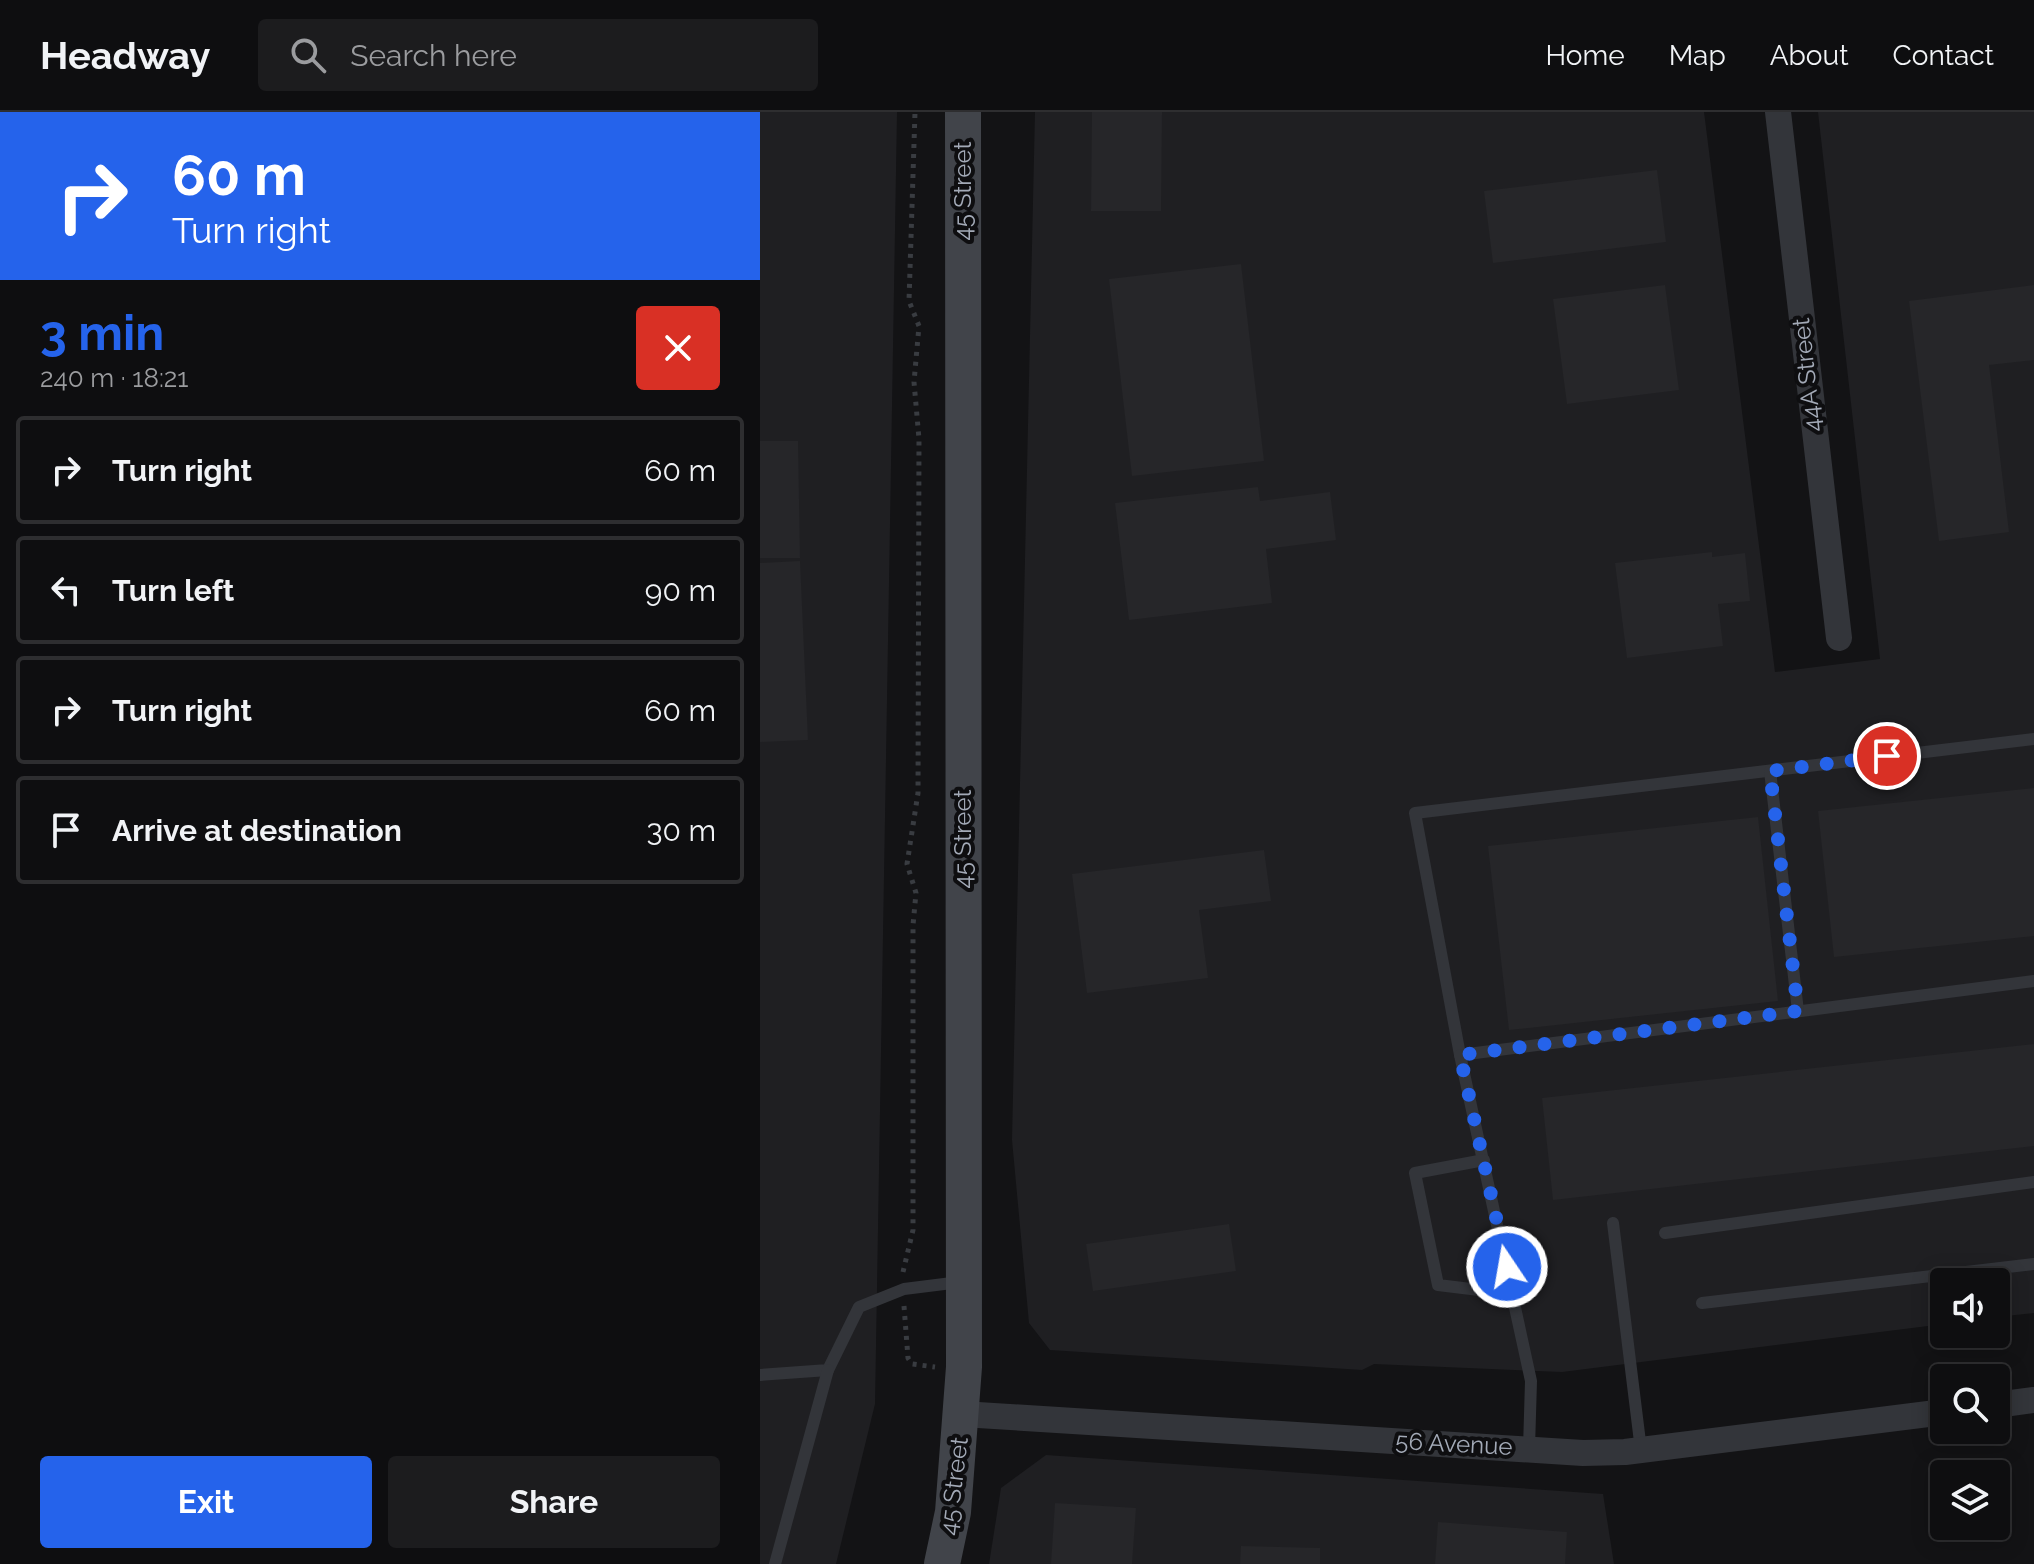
<!DOCTYPE html>
<meta charset="utf-8">
<style>
:root{--surface:#0e0e10;--page:#1c1c1e;--text:#f1f3f6;--muted:#9b9c9f;--line:#2e2e30;--accent:#2563eb}
body{margin:0;font-family:Raleway,sans-serif;background:var(--page);color:var(--text);height:100vh;display:flex;flex-direction:column;font-size:30px;white-space:nowrap}
*{box-sizing:border-box;margin:0}
p{font-size:26px;color:var(--muted)}
.icon{flex:none;width:44px;height:44px;fill:none;stroke:currentColor;stroke-width:2;stroke-linecap:round;stroke-linejoin:round}
.map{position:relative;flex:1;overflow:hidden}
.side{display:flex;flex-direction:column;background:var(--surface);width:760px}
.side>*{flex:none}
.hud{background:#2563eb;color:#fff;overflow:hidden}
.fabs{position:absolute;left:1170px;top:1156px;display:grid;gap:16px}
.fabs a{display:grid;place-items:center;width:80px;height:80px;border-radius:8px;background:var(--surface);box-shadow:0 4px 20px #0003,0 0 0 2px var(--line);font-size:40px}
.pin{position:absolute;display:grid;place-items:center;width:68px;height:68px;color:#fff;margin:-34px;border:4px solid #fff;border-radius:50%;box-shadow:0 2px 8px #0007}
.me{position:absolute;width:88px;margin:-44px;rotate:348deg;stroke-linejoin:round;filter:drop-shadow(0 0 6px #0008)}
.turn{display:flex;align-items:center;gap:28px;height:168px;padding:0 40px;font-size:36px}
.turn .icon{width:104px;height:104px;stroke-width:2.5}
.turn b{display:block;font-size:56px;line-height:68px}
.round{display:grid;place-items:center;flex:none;width:84px;height:84px;border-radius:8px;background:var(--page)}
.headline{display:flex;align-items:center;justify-content:space-between;height:136px;padding:0 40px}
h1{font-size:48px;font-weight:700;line-height:60px;color:var(--accent)}
.action{display:flex;gap:16px;margin-top:auto;padding:16px 40px}
.action a{flex:1;height:92px;border-radius:8px;background:var(--accent);color:#fff;font-size:32px;font-weight:700;line-height:92px;text-align:center}
.action a+a{background:var(--page);color:var(--text)}
ul{padding:0;list-style:none}
li{display:flex;align-items:center;gap:24px;height:108px;margin:0 16px 12px;padding:0 24px;border:4px solid var(--line);border-radius:8px}
li div{flex:1}
li b{display:block;font-size:30px}
li em{font-style:normal}
header{display:flex;align-items:center;gap:48px;box-sizing:border-box;height:112px;padding:0 40px;background:var(--surface);border-bottom:2px solid var(--line)}
header strong{font-size:38px}
nav{display:flex;gap:44px;margin-inline-start:auto;font-size:28px}
.search{width:560px;height:72px;background:var(--page);display:flex;align-items:center;gap:20px;box-sizing:border-box;padding:0 28px;border-radius:8px;color:var(--muted);font-size:30px}
main{display:flex;flex:1;min-height:0}
.map>svg:first-child{display:block}
.built{fill:#1f1f22}
.building{fill:#262629}
.lines{fill:none;stroke-linecap:round;stroke-linejoin:round}
.path{stroke:#393c41;stroke-width:5;stroke-dasharray:4 6;stroke-linecap:butt}
.lane{stroke:#33353a;stroke-width:12}
.street{stroke:#33353a;stroke-width:26}
.secondary{stroke:#41444a;stroke-width:36}
.route{stroke:#2563eb;stroke-width:14;stroke-dasharray:0 25.2}
.labels{text-anchor:middle;stroke-width:8;stroke-linejoin:round;paint-order:stroke}
.street-label{font-size:24px;fill:#a3aab7;stroke:#0e0e10}
</style>
<header>
<strong>Headway</strong>
<div class="search"><svg class="icon" aria-label="search" viewBox="0 0 24 24"><circle cx="10" cy="10" r="6"/><path d="M15 15l6 6"/></svg>Search here</div>
<nav><a>Home</a><a>Map</a><a>About</a><a>Contact</a></nav>
</header>
<main>
<section class="side">
<div class="hud">
<div class="turn"><svg class="icon" aria-label="right" viewBox="0 0 24 24"><path d="M7 20v-9h11M14 6l5 5-5 5"/></svg><div><b>60 m</b>Turn right</div></div>
</div>
<div class="headline"><div><h1>3 min</h1><p>240 m · 18:21</p></div><a class="round" style="background:#d93025;color:#fff"><svg class="icon" aria-label="close" viewBox="0 0 24 24"><path d="M6 6l12 12M18 6L6 18"/></svg></a></div>
<ul>
<li><svg class="icon" aria-label="right" viewBox="0 0 24 24"><path d="M7 20v-9h11M14 6l5 5-5 5"/></svg><div><b>Turn right</b></div><em>60 m</em></li>
<li><svg class="icon" aria-label="left" viewBox="0 0 24 24"><path d="M17 20v-9H6M10 6l-5 5 5 5"/></svg><div><b>Turn left</b></div><em>90 m</em></li>
<li><svg class="icon" aria-label="right" viewBox="0 0 24 24"><path d="M7 20v-9h11M14 6l5 5-5 5"/></svg><div><b>Turn right</b></div><em>60 m</em></li>
<li><svg class="icon" aria-label="arrive" viewBox="0 0 24 24"><path d="M6 21V4h12l-3 4 3 4H6"/></svg><div><b>Arrive at destination</b></div><em>30 m</em></li>
</ul>
<div class="action"><a>Exit</a><a>Share</a></div>
</section>
<div class="map">
<svg width="1274" height="1452" viewBox="0 0 1274 1452">
<rect width="100%" height="100%" fill="#131315"/>
<g class="built">
<polygon points="0,0 137,0 115,1292 76,1452 0,1452"/>
<polygon points="275,0 944,0 1015,560 1120,547 1058,0 1274,0 1274,1201 1236,1205 1236,1170 1184,1170 1184,1212 802,1260 614,1252 602,1258 290,1238 269,1211 252,1028"/>
<polygon points="286,1343 843,1382 854,1452 229,1452 241,1376"/>
</g>
<g class="building">
<polygon points="332,0 402,0 401,99 331,99"/>
<polygon points="897,58 906,130 733,151 724,79"/>
<polygon points="481,152 504,349 372,364 349,167"/>
<polygon points="905,173 919,278 807,292 793,187"/>
<polygon points="1274,173 1274,248 1229,253 1249,420 1179,429 1149,189"/>
<polygon points="0,329 38,329 40,446 0,446"/>
<polygon points="498,375 500,389 570,380 576,428 506,437 512,491 369,508 355,391"/>
<polygon points="952,440 952,445 985,441 990,489 958,492 963,534 867,546 855,451"/>
<polygon points="40,449 48,628 0,630 0,451"/>
<polygon points="1274,676 1274,824 1074,845 1058,699"/>
<polygon points="998,705 1018,889 749,918 728,734"/>
<polygon points="504,738 511,789 439,798 448,866 327,881 312,762"/>
<polygon points="1274,932 1274,1034 793,1088 782,986"/>
<polygon points="469,1112 476,1159 333,1179 326,1132"/>
<polygon points="295,1391 376,1396 372,1452 291,1452"/>
<polygon points="678,1410 807,1420 805,1452 675,1452"/>
<polygon points="481,1434 560,1436 560,1452 480,1452"/>
</g>
<g class="lines">
<g class="path">
<polyline points="143,1160 153,1118 153,813 156,781 147,752 158,681 159,327 154,270 159,214 149,189 155,0"/>
<polyline points="144,1194 148,1246 152,1252 175,1255"/>
</g>
<g class="lane">
<polyline points="1274,627 655,701 700,943 1274,869"/>
<polyline points="1010,659 1038,899"/>
<polyline points="700,943 771,1269 769,1336"/>
<polyline points="724,1048 655,1061 678,1173 752,1182"/>
<polyline points="853,1111 881,1338"/>
<polyline points="905,1121 1274,1070"/>
<polyline points="942,1191 1274,1152"/>
<polyline points="0,1263 68,1258 99,1195 144,1177 200,1170"/>
<polyline points="15,1452 68,1258"/>
</g>
<g class="street">
<polyline points="1018,0 1079,526"/>
<polyline points="1236,1293 1274,1288"/>
<polyline points="202,1302 823,1341 865,1340 1184,1300"/>
</g>
<polyline class="secondary" points="182,1452 193,1400 204,1255 203,0"/>
</g>
<g class="lines">
<polyline class="route" points="747,1155 700,943 1038,899 1010,659 1127,644"/>
</g>
<g class="labels">
<g class="street-label">
<text transform="translate(203 79) rotate(-90)" y="8">45 Street</text>
<text transform="translate(1047 263) rotate(-96)" y="8">44A Street</text>
<text transform="translate(203 727) rotate(-90)" y="8">45 Street</text>
<text transform="translate(694 1332) rotate(3)" y="8">56 Avenue</text>
<text transform="translate(194 1374) rotate(-83)" y="8">45 Street</text>
</g>
</g>
</svg>
<div class="fabs">
<a><svg class="icon" aria-label="sound" viewBox="0 0 24 24"><path d="M4 9h4l5-4v14l-5-4H4zM17 9q2 3 0 6"/></svg></a>
<a><svg class="icon" aria-label="search" viewBox="0 0 24 24"><circle cx="10" cy="10" r="6"/><path d="M15 15l6 6"/></svg></a>
<a><svg class="icon" aria-label="layers" viewBox="0 0 24 24"><path d="M12 4l9 5-9 5-9-5zM3 14l9 5 9-5"/></svg></a>
</div>
<div class="pin" style="left:1127px;top:644px;background:#d93025"><svg class="icon" aria-label="arrive" viewBox="0 0 24 24"><path d="M6 21V4h12l-3 4 3 4H6"/></svg></div>
<svg class="me" style="left:747px;top:1155px" viewBox="-20 -20 40 40"><circle r="17" fill="#2563eb" stroke="#fff" stroke-width="3"/><path d="M0-11L8 9 0 5-8 9z" fill="#fff"/></svg>
</div>
</main>
